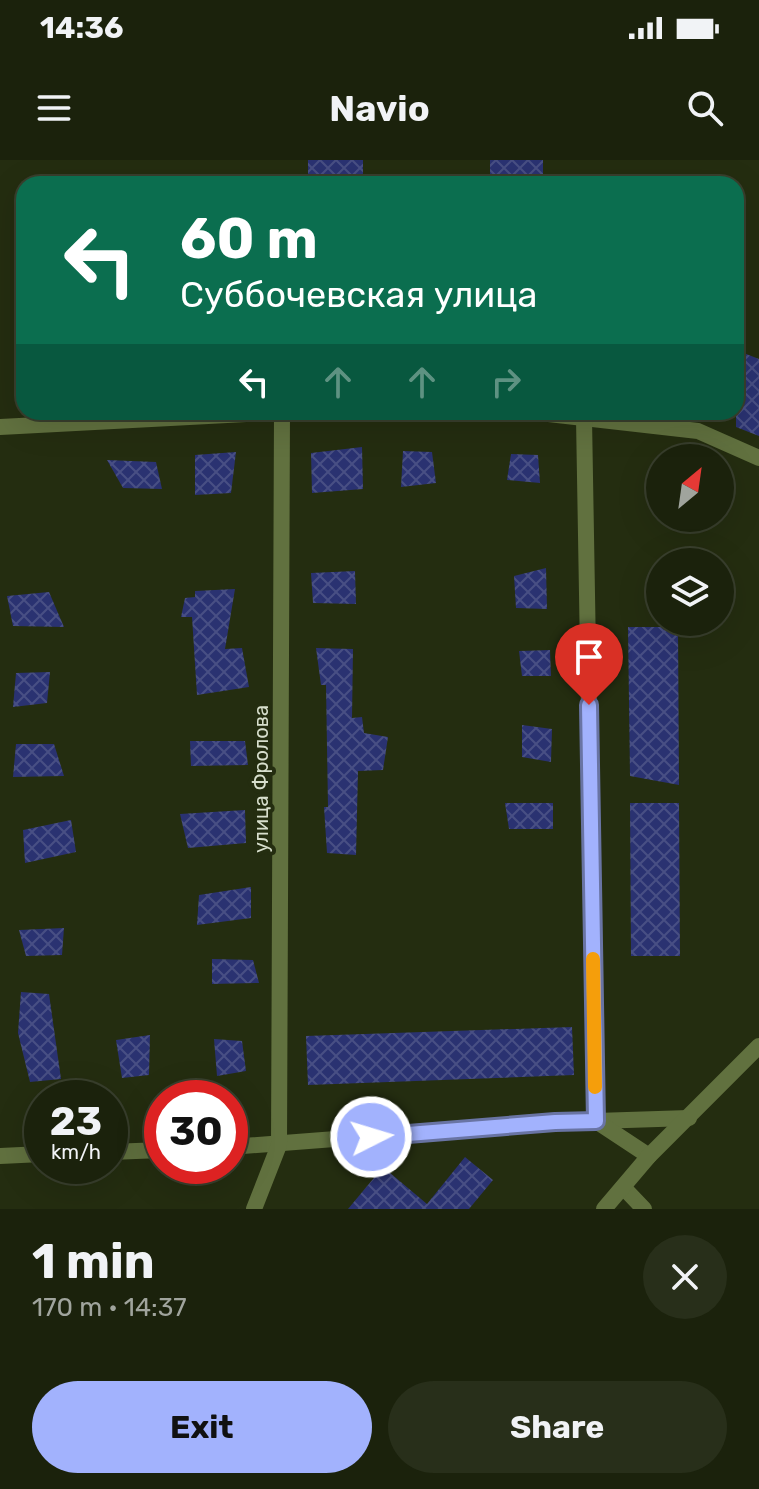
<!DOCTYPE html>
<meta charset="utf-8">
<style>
:root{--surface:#1b220c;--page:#282f1a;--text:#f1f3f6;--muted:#a0a49d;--line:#393f2d;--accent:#a2b2fd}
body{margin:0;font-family:Rubik,sans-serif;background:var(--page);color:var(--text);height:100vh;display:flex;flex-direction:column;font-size:30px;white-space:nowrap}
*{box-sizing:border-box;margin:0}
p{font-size:26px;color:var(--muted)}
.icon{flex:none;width:44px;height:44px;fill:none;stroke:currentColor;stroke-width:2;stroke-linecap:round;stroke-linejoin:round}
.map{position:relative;height:1049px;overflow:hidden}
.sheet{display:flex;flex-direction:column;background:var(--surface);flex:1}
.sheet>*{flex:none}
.hud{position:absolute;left:16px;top:16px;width:728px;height:244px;border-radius:24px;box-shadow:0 8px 32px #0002,0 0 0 2px var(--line);background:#0b6e4f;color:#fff;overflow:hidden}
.needle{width:52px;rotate:29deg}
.tools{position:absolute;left:646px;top:284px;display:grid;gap:16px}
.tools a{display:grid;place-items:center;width:88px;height:88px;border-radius:50%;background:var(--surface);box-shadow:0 8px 32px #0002,0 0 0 2px var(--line);font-size:40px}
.speed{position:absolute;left:24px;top:920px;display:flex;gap:16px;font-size:40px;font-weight:700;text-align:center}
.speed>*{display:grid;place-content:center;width:104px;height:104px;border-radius:50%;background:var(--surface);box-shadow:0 8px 32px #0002,0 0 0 2px var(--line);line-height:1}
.speed small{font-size:20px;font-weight:400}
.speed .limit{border:12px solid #d22;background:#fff;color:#111}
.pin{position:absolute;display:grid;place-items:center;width:68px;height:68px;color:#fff;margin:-82px -34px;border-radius:50% 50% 50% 0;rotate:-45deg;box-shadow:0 0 8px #0007}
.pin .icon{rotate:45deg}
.me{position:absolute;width:88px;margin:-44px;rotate:85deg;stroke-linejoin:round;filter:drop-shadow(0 0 6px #0008)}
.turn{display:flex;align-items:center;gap:28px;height:168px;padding:0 32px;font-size:36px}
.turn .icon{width:104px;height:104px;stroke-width:2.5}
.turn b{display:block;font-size:56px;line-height:68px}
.lanes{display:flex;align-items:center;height:76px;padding:0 32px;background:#0003;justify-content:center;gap:40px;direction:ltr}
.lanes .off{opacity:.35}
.round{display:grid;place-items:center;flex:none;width:84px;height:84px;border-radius:42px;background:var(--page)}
.headline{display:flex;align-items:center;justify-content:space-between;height:136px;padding:0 32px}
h1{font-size:48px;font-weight:700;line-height:60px}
.button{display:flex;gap:16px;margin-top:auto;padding:16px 32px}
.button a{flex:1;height:92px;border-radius:48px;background:var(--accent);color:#111;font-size:32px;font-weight:700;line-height:92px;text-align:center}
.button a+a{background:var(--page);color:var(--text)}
.status{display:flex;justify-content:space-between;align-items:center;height:56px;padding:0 40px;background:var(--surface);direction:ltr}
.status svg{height:22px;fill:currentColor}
header{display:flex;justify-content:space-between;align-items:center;height:104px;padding:0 32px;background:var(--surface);font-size:36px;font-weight:700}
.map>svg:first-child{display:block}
.building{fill:url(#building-cross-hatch)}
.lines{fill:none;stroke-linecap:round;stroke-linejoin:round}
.minor{stroke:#61713f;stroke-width:16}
.route-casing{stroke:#6974a4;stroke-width:20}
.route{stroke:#a2b2fd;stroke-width:14}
.slow{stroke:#f59e0b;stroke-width:14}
.labels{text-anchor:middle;stroke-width:8;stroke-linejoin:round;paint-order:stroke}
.street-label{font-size:20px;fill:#d7decc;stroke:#242d10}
</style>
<div class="status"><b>14:36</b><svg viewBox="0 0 49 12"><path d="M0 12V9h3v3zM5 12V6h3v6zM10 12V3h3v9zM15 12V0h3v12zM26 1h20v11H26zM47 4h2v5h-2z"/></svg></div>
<header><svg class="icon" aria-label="menu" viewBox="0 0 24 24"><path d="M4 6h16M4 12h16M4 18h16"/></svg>Navio<svg class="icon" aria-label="search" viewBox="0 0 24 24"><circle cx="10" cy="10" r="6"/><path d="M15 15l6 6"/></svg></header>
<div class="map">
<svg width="759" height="1049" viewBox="0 0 759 1049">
<defs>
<pattern id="building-cross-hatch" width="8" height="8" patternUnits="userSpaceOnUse" patternTransform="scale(2)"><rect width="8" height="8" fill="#2a3271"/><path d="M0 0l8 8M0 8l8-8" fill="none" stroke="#484f84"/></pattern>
</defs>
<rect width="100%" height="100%" fill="#242d10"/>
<g class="building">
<rect x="308" y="0" width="55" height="24"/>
<rect x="490" y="0" width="53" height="24"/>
<polygon points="736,190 759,199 759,276 736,267"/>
<polygon points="362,287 363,329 312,333 311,293"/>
<polygon points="403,291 432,292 436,323 401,327"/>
<polygon points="236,292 231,333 195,335 195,295"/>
<polygon points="511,294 538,295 540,323 507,320"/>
<polygon points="107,300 156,302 162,329 123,328"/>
<polygon points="546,408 547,449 516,448 514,416"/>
<polygon points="355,411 356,444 313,443 311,413"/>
<polygon points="235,429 225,489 242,488 249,527 197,535 192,457 181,457 185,438 195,437 195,431"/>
<polygon points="49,432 64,467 13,466 7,436"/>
<polygon points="628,467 678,467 679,625 630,616"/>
<polygon points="316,488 353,489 352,558 362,557 364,573 388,577 383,610 358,611 356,695 327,693 324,647 328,647 326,525 321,525"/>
<polygon points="550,490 551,516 522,516 519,491"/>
<polygon points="50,512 47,543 13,547 16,513"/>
<polygon points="522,565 552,569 551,602 522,597"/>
<polygon points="190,581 245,581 248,605 191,606"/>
<polygon points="16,584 54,584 64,616 13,617"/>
<polygon points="505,643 553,643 553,669 509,669"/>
<polygon points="630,643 679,643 680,796 631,796"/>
<polygon points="245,650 246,683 188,688 180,654"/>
<polygon points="71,660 76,692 25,703 23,670"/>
<polygon points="251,727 251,758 197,765 199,735"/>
<polygon points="64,768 62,795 26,796 19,770"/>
<polygon points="212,799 253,800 259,823 212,824"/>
<polygon points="21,832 49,834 61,919 30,922 18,873"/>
<polygon points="572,867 574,915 308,925 306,876"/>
<polygon points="150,875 149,915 122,918 116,880"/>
<polygon points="214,879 242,881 246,911 217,916"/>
<polygon points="465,997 493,1020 469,1049 348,1049 383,1007 427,1044"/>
</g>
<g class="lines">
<g class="minor">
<polyline points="531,252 698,271 759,298"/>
<polyline points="584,258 596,961 689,958"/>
<polyline points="0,267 286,252"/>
<polyline points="230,987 555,962 596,961 649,996"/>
<polyline points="110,992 162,990"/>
<polyline points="0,996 42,994"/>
<polyline points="623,1027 644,1049"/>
<polyline points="254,1049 279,985 282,253"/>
<polyline points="604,1049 649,996 759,886"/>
</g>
</g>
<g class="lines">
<g class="route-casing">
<polyline id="route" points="371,977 555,962 596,961 589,545"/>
</g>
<use href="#route" class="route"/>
<polyline class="slow" points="593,799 595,927"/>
</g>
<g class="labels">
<g class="street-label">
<text transform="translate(261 619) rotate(-90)" y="7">улица Фролова</text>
</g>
</g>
</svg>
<div class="tools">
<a><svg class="needle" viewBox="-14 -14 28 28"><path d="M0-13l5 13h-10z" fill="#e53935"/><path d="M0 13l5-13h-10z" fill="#a0a49d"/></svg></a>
<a><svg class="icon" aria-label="layers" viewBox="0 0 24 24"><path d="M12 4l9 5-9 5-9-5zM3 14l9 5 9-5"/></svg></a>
</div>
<div class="speed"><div>23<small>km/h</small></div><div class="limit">30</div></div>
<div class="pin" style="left:589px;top:545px;background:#d93025"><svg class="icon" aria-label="arrive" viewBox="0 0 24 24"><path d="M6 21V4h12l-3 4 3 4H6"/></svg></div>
<svg class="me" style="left:371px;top:977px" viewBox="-20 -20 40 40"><circle r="17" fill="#a2b2fd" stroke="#fff" stroke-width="3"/><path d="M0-11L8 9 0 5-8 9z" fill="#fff"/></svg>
<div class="hud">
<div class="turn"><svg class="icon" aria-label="left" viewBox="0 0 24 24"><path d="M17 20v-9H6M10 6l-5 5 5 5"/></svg><div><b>60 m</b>Суббочевская улица</div></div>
<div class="lanes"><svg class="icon" aria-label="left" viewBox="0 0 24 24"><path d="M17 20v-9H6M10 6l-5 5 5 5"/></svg><svg class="icon off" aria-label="ahead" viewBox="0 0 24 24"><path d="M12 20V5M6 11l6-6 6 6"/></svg><svg class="icon off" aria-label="ahead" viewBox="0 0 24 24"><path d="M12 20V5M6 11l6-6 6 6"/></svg><svg class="icon off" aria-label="right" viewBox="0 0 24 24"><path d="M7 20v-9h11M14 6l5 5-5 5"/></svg></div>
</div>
</div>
<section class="sheet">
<div class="headline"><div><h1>1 min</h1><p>170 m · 14:37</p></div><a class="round"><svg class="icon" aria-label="close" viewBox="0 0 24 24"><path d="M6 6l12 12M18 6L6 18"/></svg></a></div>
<div class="button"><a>Exit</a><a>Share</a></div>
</section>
